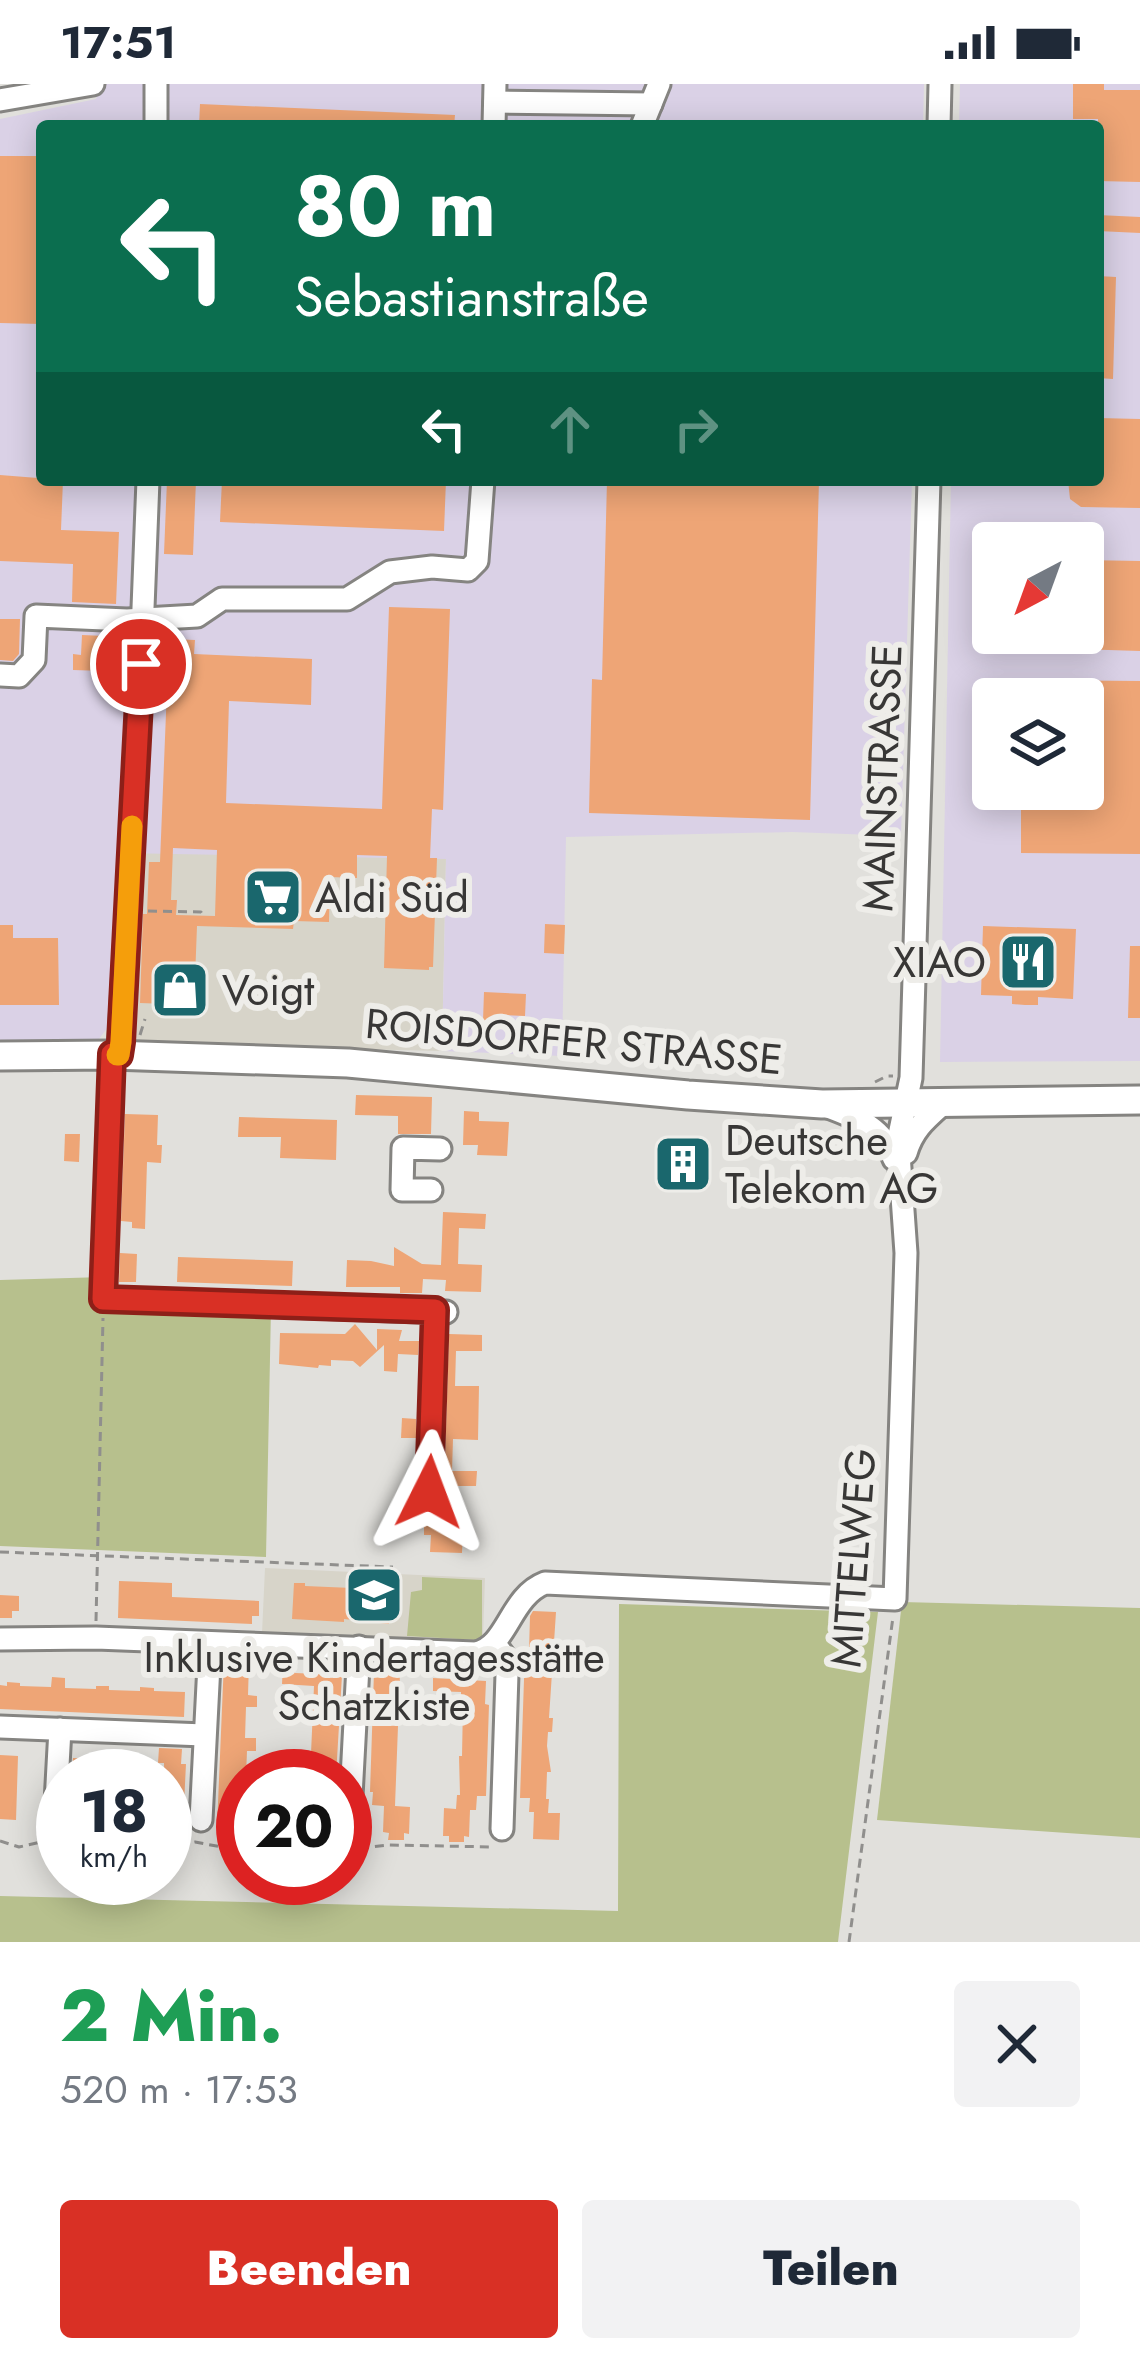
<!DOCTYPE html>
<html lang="de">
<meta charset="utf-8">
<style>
:root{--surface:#fff;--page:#f2f2f3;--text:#1f2937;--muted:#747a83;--accent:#d93025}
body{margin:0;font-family:Jost,sans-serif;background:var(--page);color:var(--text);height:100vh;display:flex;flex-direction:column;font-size:45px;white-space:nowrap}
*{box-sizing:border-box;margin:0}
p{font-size:39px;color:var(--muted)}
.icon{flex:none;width:66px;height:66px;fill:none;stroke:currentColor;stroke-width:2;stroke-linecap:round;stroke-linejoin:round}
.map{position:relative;height:1858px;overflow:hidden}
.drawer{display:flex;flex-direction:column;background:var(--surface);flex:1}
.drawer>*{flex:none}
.hud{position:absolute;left:36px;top:36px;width:1068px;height:366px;border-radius:12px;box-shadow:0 6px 30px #0003;background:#0b6e4f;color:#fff;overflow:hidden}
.needle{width:78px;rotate:221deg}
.controls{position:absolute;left:972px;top:438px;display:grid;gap:24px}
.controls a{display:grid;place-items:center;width:132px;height:132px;border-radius:12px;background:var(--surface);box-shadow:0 6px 30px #0003;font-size:60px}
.speed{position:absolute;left:36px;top:1665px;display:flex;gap:24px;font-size:60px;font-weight:700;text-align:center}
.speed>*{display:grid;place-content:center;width:156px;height:156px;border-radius:50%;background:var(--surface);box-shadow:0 6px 30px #0003;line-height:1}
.speed small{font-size:30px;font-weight:400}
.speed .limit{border:18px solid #d22;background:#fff;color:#111}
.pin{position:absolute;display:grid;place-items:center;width:102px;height:102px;color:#fff;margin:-51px;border:6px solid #fff;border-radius:50%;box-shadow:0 3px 12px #0007}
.me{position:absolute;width:132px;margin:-66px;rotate:3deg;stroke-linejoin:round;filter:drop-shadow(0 0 9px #0008)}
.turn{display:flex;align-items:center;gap:42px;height:252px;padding:0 60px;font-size:54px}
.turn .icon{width:156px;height:156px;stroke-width:2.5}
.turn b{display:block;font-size:84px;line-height:102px}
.lanes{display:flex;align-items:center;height:114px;padding:0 60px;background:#0003;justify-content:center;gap:60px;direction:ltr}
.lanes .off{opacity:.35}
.round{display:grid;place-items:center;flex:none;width:126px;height:126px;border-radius:12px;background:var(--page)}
.summary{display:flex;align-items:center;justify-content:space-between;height:204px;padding:0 60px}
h1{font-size:72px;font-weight:800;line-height:90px;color:#1e9e55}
.action{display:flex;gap:24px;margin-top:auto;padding:24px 60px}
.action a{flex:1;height:138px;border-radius:12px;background:var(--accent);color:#fff;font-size:48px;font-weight:800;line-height:138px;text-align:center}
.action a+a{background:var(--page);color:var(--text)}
.status{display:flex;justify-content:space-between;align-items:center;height:84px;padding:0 60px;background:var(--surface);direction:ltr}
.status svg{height:33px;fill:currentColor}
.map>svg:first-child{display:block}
.built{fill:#d7d4c9}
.industrial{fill:#dad1e6;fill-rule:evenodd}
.green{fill:#b7c08d}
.building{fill:#eea576;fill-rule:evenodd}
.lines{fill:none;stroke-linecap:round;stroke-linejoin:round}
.minor-casing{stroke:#858481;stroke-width:27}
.major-casing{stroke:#858481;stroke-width:33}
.path{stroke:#908f8d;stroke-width:3;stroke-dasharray:9 6;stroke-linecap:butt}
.minor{stroke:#fff;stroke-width:21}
.major{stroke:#fff;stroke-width:27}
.route-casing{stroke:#8d1f18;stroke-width:30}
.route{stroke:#d93025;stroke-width:21}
.slow{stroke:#f59e0b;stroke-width:21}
.labels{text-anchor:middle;stroke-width:12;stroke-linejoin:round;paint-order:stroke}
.street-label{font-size:42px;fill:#383736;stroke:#eeede9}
.poi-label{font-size:42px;fill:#383736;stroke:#eeede9;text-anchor:start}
</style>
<div class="status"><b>17:51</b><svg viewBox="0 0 49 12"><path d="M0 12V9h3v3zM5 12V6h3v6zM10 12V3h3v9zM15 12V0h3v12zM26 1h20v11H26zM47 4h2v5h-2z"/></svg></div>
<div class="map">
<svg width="1140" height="1858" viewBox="0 0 1140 1858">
<rect width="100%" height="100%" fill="#e1e0dc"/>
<g class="built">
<polygon points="137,768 446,774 442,967 125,960"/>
<polygon points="265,1484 485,1494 483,1553 476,1557 262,1549"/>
</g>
<g class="industrial">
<polygon points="100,0 924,0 923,42 42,42 42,396 912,396 901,752 792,748 566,753 562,972 442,967 446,775 120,769 114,935 99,955 0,959 0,35 96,15"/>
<path d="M960 0H1140V977L940 978 951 396H1098V42H959ZM993 459H1083V549H993ZM993 615H1083V705H993Z"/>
</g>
<g class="green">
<polygon points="104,1193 103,1215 271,1224 266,1473 0,1462 0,1196"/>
<polygon points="422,1493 482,1496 482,1552 476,1556 407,1552 411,1508 422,1506"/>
<polygon points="902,1518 1140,1524 1140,1754 877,1736"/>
<polygon points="619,1520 878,1528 838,1858 0,1858 0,1812 618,1827"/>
</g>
<g class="building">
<polygon points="1073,0 1104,0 1104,6 1140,6 1140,98 1098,97 1098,35 1073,35"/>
<polygon points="200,20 455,31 454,42 199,42"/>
<polygon points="0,72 42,72 42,240 0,239"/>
<polygon points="1098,131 1140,133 1140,149 1098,147"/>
<polygon points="1098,192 1116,193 1113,295 1098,294"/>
<polygon points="1098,334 1140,335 1140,424 1081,423 1070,415 1068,396 1098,396"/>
<polygon points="0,391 63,396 61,446 119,448 116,520 72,518 73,480 0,477"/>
<polygon points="167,396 196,396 193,471 164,470"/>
<polygon points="222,396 446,396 444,447 220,438"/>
<polygon points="607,396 819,396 810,736 589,729 592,595 602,596"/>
<polygon points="1083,476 1140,477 1140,567 1077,565 1069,561 1060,549 1083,549"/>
<path d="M389 523 450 525 443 726 432 725 430 774H437L433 883H429V886L384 884 387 772 357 771V794L330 793 329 838 294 837 293 845 197 842 194 921 140 919 143 830H147L149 778H160L169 555 195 556 194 570 312 575 311 621 229 617 226 719 382 725ZM173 764 217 766 215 832 176 831 177 816H171Z"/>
<polygon points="0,535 20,535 19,570 13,577 0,576"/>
<polygon points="82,551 105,552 104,587 73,586 73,570 81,571"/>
<polygon points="1022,596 1140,597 1140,770 1021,769 1021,705 1083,705 1083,615 1022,615"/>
<polygon points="545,840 565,841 564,870 544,869"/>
<polygon points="0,841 13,841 13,854 58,854 59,921 0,921"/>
<polygon points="983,842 1076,845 1073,915 1038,913 1038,921 1025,921 1012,920 1012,912 981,911"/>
<polygon points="1130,862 1140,862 1140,934 1128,934"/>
<polygon points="484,908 526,910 525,932 504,931 503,938 483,937"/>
<polygon points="356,1011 432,1013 431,1050 398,1050 398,1032 355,1031"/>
<polygon points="464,1027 479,1028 479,1037 509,1038 507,1072 477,1071 478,1061 463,1061"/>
<polygon points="125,1030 158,1031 157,1061 162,1061 161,1079 147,1078 145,1145 132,1144 132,1138 121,1137"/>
<polygon points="239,1033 337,1036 336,1076 280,1074 281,1053 238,1053"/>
<polygon points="65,1050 80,1050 79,1078 64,1077"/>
<polygon points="668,1062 698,1063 697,1098 668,1098"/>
<polygon points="443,1128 486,1130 485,1145 459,1144 458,1180 482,1181 481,1208 445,1207 446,1196 423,1195 422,1209 400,1209 400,1203 346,1203 347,1176 371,1177 394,1182 394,1163 422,1180 441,1181"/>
<polygon points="120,1169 137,1170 136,1198 119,1198"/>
<polygon points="178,1173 293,1177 292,1202 177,1198"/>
<polygon points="355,1240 377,1266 377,1245 402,1246 399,1257 419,1257 418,1271 398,1270 397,1288 384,1287 384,1261 360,1283 353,1277 331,1276 331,1282 319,1281 318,1284 279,1280 280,1249 345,1250"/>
<polygon points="449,1250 482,1251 482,1267 456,1267 455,1302 479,1302 478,1356 453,1355 452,1387 477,1387 476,1402 456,1402 456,1409 444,1409"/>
<polygon points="402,1334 416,1335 416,1354 401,1354"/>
<polygon points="424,1438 441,1439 441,1446 463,1447 462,1469 430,1468 431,1451 424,1451"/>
<polygon points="119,1497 172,1499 172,1513 259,1517 259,1532 252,1532 252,1540 118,1534"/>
<polygon points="294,1499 305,1499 305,1502 399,1506 398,1522 390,1522 389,1540 344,1535 344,1538 292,1535"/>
<polygon points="0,1511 19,1512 19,1527 12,1527 12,1534 0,1534"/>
<polygon points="533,1527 556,1528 549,1634 553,1634 552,1648 548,1648 547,1662 551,1688 547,1688 546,1715 549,1715 548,1729 560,1729 559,1756 533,1755 534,1728 529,1728 530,1714 520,1714 525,1566 529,1567 530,1532"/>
<polygon points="224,1577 249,1578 248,1611 257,1612 257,1623 246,1623 245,1654 256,1654 256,1667 247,1667 246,1692 243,1692 243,1744 217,1743"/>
<polygon points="283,1580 295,1581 295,1589 342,1591 336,1692 310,1692 314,1602 282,1600"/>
<polygon points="378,1582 398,1583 400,1589 395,1722 410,1723 409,1750 404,1749 404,1756 388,1756 389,1749 383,1748 384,1722 372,1721 373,1708 370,1708 374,1588 378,1588"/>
<polygon points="52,1593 65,1594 65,1604 96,1605 96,1602 109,1602 109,1606 140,1607 140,1603 154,1604 154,1607 185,1608 184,1633 0,1625 0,1601 7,1602 7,1598 20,1599 20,1602 51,1603"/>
<polygon points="433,1594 486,1597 485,1620 489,1621 486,1712 477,1712 476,1726 470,1726 469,1753 464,1752 464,1758 449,1758 449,1752 443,1752 444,1724 456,1725 457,1711 460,1711 459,1672 462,1672 463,1620 461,1620 461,1608 433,1607"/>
<polygon points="159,1664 182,1665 181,1680 186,1680 183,1740 165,1739 164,1679 158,1679"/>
<polygon points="0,1671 18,1672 16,1736 0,1735"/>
<polygon points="73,1674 93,1675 92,1692 72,1692"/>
</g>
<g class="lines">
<g class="minor-casing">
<g id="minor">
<polyline points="156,0 156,42"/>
<polyline points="0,16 93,0"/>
<polyline points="495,18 651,20"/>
<polyline points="494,42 495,0"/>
<polyline points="642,42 659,0"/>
<polyline points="939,42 940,0"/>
<polyline points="0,591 19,592 34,576 36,532 127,536 197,532 222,515 347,515 390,488 432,483 468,486 477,477 483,396"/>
<polyline points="112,971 103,1215 446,1228"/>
<polyline points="119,971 139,626 148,396"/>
<path d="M828 1023C857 1034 883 1043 894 1075"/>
<path d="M906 1069C913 1045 926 1035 945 1018"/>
<polyline points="431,1106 402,1106 403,1064 440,1065"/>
<polyline points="429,1408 435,1226"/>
<path d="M0 1555 96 1554 475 1569C508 1563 509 1513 545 1499L895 1515 906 1169 898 1056 911 994 929 396"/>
<polyline points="494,1559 504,1572 507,1590 502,1745"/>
<polyline points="0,1643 204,1651"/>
<polyline points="201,1736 210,1561"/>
<polyline points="55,1737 60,1645"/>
<polyline points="349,1750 359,1563"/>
</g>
</g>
<g class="major-casing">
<polyline id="major" points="0,972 112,971 348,979 688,1011 822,1020 1140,1016"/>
</g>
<g class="path">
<polyline points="981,397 1057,398"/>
<polyline points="979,497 993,498"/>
<polyline points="148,827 201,828 203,831"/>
<polyline points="140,951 145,935"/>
<polyline points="875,998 887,992 893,992"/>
<polyline points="0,1468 393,1483"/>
<polyline points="96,1537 103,1234"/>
<polyline points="0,1757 19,1763 50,1756"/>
<polyline points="165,1764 195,1758 243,1767"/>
<polyline points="360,1764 389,1761 494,1763"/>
<polyline points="849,1858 893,1533"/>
</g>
<use href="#minor" class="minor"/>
<use href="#major" class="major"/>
</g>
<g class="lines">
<g class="route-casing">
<polyline id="route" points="141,580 121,958 119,971 112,970 103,1215 435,1226 429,1408"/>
</g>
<use href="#route" class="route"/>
<polyline class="slow" points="117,971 119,971 121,958 132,742"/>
</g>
<defs>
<g id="supermarket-square" transform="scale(3)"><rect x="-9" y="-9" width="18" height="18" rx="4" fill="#1a676d" stroke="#eeede9"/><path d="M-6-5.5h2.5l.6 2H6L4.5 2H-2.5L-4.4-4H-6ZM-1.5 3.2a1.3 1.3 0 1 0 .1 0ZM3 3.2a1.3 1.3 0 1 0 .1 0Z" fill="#fff"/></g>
<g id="restaurant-square" transform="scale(3)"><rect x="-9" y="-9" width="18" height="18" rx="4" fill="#1a676d" stroke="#eeede9"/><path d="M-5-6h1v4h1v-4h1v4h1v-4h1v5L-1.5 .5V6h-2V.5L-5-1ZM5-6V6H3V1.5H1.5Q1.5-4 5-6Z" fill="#fff"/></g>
<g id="shop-square" transform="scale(3)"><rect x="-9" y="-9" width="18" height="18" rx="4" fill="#1a676d" stroke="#eeede9"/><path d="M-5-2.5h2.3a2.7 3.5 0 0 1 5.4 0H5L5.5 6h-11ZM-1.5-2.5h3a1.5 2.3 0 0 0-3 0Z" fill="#fff"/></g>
<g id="building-square" transform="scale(3)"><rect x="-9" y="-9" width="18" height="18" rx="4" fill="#1a676d" stroke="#eeede9"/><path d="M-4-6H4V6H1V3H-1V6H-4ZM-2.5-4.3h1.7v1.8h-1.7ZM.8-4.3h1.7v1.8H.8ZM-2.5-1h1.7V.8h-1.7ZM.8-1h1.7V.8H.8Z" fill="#fff"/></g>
<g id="school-square" transform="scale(3)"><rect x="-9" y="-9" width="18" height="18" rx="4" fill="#1a676d" stroke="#eeede9"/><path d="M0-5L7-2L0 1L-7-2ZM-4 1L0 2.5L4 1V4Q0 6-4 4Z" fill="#fff"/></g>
</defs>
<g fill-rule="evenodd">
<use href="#supermarket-square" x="273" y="813"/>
<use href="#restaurant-square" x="1028" y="878"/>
<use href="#shop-square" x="180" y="906"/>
<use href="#building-square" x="683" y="1080"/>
<use href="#school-square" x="374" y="1511"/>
</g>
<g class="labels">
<g class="street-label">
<text transform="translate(882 694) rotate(-88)" y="15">MAINSTRASSE</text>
<text transform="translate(574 957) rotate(5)" y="15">ROISDORFER STRASSE</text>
<text transform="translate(853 1474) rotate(-86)" y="15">MITTELWEG</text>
</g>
<g class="poi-label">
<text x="315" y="828">Aldi Süd</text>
<text x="986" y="893" text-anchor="end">XIAO</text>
<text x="222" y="921">Voigt</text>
<text x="725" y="1071">Deutsche<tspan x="725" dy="48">Telekom AG</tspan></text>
<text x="374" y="1588" text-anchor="middle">Inklusive Kindertagesstätte<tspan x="374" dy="48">Schatzkiste</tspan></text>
</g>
</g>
</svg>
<div class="controls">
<a><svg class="needle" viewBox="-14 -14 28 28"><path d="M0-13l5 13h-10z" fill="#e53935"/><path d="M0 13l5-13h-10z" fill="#747a83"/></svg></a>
<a><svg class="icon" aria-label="layers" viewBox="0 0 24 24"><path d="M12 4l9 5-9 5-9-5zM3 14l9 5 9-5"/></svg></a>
</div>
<div class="speed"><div>18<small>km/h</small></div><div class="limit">20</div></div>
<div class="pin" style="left:141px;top:580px;background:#d93025"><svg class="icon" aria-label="arrive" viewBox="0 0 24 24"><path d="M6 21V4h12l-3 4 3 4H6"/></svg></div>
<svg class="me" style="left:429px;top:1408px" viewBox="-20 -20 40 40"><path d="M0-17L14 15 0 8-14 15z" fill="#d93025" stroke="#fff" stroke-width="4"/></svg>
<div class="hud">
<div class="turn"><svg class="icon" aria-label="left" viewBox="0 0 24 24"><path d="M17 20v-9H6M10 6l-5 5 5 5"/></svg><div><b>80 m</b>Sebastianstraße</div></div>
<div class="lanes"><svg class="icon" aria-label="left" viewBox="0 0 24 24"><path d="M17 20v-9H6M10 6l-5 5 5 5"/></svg><svg class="icon off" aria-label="ahead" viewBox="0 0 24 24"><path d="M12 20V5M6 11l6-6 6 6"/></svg><svg class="icon off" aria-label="right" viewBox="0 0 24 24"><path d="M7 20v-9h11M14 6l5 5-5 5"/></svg></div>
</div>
</div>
<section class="drawer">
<div class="summary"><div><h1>2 Min.</h1><p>520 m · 17:53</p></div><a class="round"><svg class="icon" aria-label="close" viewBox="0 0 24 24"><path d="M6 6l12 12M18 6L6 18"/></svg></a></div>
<div class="action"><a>Beenden</a><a>Teilen</a></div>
</section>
